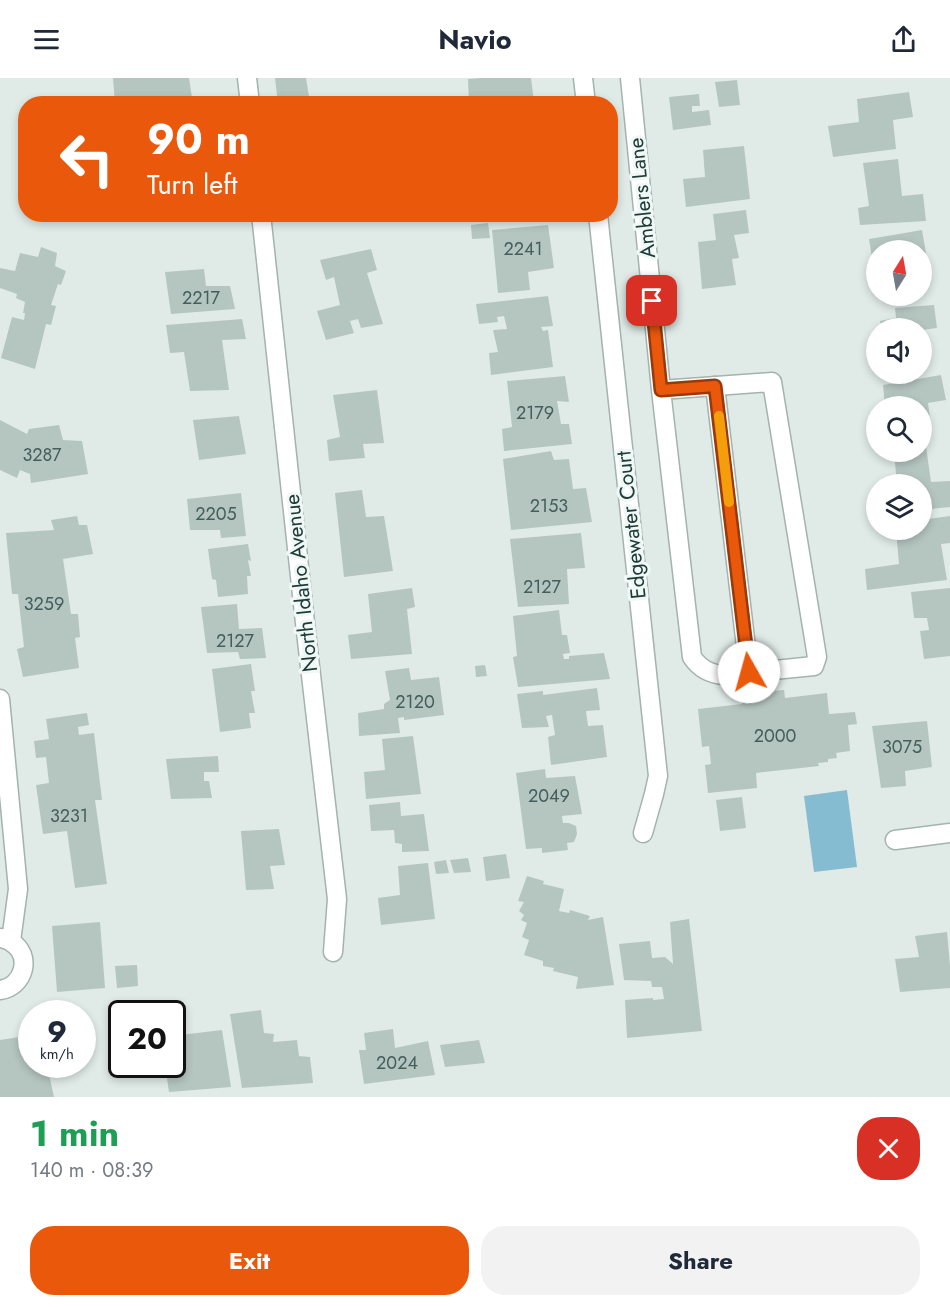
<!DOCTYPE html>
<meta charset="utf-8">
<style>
:root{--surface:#fff;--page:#f2f2f3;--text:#1f2937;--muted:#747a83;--accent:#ea580c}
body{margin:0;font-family:Jost,sans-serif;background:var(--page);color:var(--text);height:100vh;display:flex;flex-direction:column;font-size:22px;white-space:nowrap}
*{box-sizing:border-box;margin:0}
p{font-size:20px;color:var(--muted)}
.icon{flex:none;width:33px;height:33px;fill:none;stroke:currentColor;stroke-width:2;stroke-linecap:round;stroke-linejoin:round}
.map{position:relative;height:1019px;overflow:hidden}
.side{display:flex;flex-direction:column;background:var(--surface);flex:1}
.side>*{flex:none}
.top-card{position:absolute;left:18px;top:18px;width:600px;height:126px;border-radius:24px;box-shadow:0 3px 9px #0003;background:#ea580c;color:#fff;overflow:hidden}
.needle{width:39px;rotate:11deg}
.tools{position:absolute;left:866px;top:162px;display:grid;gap:12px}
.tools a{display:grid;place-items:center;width:66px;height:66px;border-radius:50%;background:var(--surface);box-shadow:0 3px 9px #0003;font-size:30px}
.speed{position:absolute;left:18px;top:922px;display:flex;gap:12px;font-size:30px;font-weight:700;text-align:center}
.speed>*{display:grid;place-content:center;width:78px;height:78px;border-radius:50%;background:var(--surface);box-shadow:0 3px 9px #0003;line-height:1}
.speed small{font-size:15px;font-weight:400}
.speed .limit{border:3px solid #111;border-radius:9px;background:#fff;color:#111}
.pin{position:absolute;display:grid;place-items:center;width:51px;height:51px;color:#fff;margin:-26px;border-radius:12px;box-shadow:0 3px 9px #0006}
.me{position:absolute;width:66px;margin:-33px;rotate:353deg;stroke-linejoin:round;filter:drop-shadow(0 0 4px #0008)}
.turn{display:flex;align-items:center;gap:21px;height:126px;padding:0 30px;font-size:27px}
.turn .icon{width:78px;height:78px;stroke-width:2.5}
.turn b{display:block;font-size:42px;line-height:51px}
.round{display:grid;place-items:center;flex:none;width:63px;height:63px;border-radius:24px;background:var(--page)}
.overview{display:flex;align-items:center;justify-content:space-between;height:102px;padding:0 30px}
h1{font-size:36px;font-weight:700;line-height:45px;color:#1e9e55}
.button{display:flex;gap:12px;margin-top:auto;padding:12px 30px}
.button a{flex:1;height:69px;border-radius:24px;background:var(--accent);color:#fff;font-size:24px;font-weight:700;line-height:69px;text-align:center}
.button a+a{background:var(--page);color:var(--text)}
header{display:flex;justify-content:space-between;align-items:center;height:78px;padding:0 30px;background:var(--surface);font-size:27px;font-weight:700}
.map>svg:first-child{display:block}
.water{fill:#86bcd2}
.building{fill:#b5c6c1}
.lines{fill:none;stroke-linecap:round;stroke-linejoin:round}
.minor-casing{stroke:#a3b3b0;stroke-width:21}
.minor{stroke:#fff;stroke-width:18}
.route-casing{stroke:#983908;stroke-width:15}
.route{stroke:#ea580c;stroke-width:10}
.slow{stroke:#f59e0b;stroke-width:10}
.labels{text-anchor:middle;stroke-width:6;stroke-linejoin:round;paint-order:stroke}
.number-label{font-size:18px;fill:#455e5a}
.street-label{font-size:21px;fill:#203c38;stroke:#f0f8f5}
</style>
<header><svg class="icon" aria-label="menu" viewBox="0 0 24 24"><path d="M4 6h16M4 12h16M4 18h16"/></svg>Navio<svg class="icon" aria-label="share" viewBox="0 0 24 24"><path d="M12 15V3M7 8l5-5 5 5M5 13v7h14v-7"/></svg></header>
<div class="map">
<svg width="950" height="1019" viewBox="0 0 950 1019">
<rect width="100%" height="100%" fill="#e0ebe8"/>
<polygon class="water" points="847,712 857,789 814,794 804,718"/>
<g class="building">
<polygon points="113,0 189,0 193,26 115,26"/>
<polygon points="275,0 306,0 310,25 278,26"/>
<polygon points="482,0 531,0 534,24 469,26 468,1"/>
<polygon points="737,2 740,27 719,29 715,4"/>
<polygon points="909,14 913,39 893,42 896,71 833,79 828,48 859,44 857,21"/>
<polygon points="699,16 700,28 692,28 692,34 709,32 711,47 673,52 669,19"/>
<polygon points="744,68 750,121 686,129 683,101 705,99 703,72"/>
<polygon points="898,81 902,118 923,116 926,143 860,147 858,130 869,128 863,85"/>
<polygon points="746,132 749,155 734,157 739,180 732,181 736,207 702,211 698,164 716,162 713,136"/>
<polygon points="297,136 335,136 335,138 297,143"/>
<polygon points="488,145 490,160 472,161 471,147"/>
<polygon points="548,147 554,190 528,194 530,212 498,215 492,152"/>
<polygon points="922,152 926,175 921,176 921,172 876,172 876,199 875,199 869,161"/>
<polygon points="41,169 57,175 55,188 66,193 61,207 58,206 51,227 56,228 51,247 46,246 35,291 1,280 12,239 24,242 25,235 23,235 25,224 16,220 17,216 0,210 0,190 15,193 20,175 38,179"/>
<polygon points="371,171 377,192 367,195 383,246 361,250 358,241 350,243 354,255 326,262 317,233 340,227 334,199 326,202 320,182"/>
<polygon points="204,191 206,208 230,208 235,231 171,236 165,194"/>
<polygon points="548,218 553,248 541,249 543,253 548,252 553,289 491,297 489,275 498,274 493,252 507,251 504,238 497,239 498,244 479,246 476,226"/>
<polygon points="934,227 937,250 921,252 921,250 881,250 880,243 896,240 895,230"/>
<polygon points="242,241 246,261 222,262 229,312 190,313 184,274 170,275 166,247"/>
<polygon points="941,297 946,322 928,325 932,355 921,357 921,328 885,328 883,307"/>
<polygon points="565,298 569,324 557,323 561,346 569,346 572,366 504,373 502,351 512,349 507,303"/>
<polygon points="377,312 384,365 363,366 365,380 329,383 327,362 340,359 333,317"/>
<polygon points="239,338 246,376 199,382 193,342"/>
<polygon points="0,342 27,356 29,351 59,347 63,362 82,363 88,396 31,405 30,396 20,392 17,400 0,392"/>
<polygon points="926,368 931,404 950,403 950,429 921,432 921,406 897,406 894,374 921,374 921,369"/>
<polygon points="551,373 554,382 569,381 573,411 586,410 592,444 511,452 503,381"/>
<polygon points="362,412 366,439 384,438 393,493 344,499 335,415"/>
<polygon points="241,415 246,458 221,460 220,452 190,452 187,421"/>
<polygon points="77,438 79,447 87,447 93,476 63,481 71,536 78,536 80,559 75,560 79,590 23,599 17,571 24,569 18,516 12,516 6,455 54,452 51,442"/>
<polygon points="950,438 950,465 941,466 947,502 867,512 865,491 899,486 896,452 921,452 921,442"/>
<polygon points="581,455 585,490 567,491 569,526 518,529 510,461"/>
<polygon points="248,466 251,483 248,482 251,498 247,498 248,516 218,519 216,502 212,501 208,471"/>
<polygon points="412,510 415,529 407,531 412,576 351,581 348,557 372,554 368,516"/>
<polygon points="950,510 950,578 924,581 920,553 929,552 927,540 914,540 911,514"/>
<polygon points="237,526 239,551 262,550 266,580 240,581 238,574 207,575 201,529"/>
<polygon points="559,532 562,557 567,557 570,575 563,576 564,581 569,581 569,578 604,575 610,601 518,609 513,579 517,578 513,538"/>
<polygon points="251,586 255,613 251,613 255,635 249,635 251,650 220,654 212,591"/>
<polygon points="485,587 487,598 476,599 475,588"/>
<polygon points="409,590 411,602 439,599 444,637 404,642 404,639 398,640 400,655 359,658 358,635 384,631 384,626 390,622 385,593"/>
<polygon points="773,608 773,613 784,612 785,620 827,615 829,636 855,634 857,646 848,647 850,673 836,675 837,680 828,681 828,684 818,685 819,688 756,695 757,710 708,715 705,687 711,686 709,668 702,669 698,631 742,626 741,618 748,617 747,611"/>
<polygon points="597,610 600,632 586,633 588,648 603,647 607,679 551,687 548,659 555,657 552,637 546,638 549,649 522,650 517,616 543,613 543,617"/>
<polygon points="87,635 89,647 78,649 79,657 94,655 102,722 95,722 107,806 75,810 67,753 43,756 36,707 49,705 46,679 36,680 34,663 49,661 46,641"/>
<polygon points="927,643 932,689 905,693 906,708 881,710 872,648"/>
<polygon points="413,658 421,716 366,721 364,694 385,692 382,661"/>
<polygon points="218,678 219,694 204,694 204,703 209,703 212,720 171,721 166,681"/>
<polygon points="545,691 546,700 575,698 582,736 562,738 563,745 569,745 576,748 577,756 574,764 567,765 568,772 542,775 542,770 526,771 516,695"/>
<polygon points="742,719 746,750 720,753 716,722"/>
<polygon points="400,724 401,738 424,736 429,773 402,774 402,766 395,765 394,752 371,753 369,727"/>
<polygon points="279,751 285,787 270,788 274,811 246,812 241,753"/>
<polygon points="506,776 510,800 486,803 483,779"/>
<polygon points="468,780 471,794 454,795 450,782"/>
<polygon points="446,782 449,795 436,796 434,784"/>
<polygon points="428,785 435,841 381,847 378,820 400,817 398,788"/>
<polygon points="527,798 544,803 543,806 564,811 559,833 569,835 570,832 590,838 588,842 603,839 614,907 576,911 578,899 553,893 554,890 543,888 543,883 524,877 529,862 522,859 527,845 521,842 524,837 519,833 524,824 518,823"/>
<polygon points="689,841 702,953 627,960 625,922 653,920 653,922 664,921 662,909 652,909 651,903 624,902 619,866 650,863 652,880 665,879 673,886 670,844"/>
<polygon points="100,844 105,910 57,914 52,848"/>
<polygon points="947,854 950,888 950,910 900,914 895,881 919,879 915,858"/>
<polygon points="137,887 138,908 117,910 115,888"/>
<polygon points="261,932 264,955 274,956 273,964 297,962 299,978 310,979 313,1005 242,1010 230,936"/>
<polygon points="393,951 395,970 428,963 435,997 364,1006 359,972 366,972 364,955"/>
<polygon points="222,952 231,1009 169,1014 165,987 172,987 172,958"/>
<polygon points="32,957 32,987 47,987 54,1019 0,1019 0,962"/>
<polygon points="479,962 485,985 445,989 440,967"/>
</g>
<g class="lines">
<g class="minor-casing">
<g id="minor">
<polyline points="247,0 250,26"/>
<polyline points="583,0 586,26"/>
<path d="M630 0 661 312 692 579C700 591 710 596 724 597L814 588 817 579 772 304 661 312"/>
<polyline points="261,136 306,554 337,821 333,874"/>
<polyline points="598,136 658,698 654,716 643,755"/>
<polyline points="715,308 749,594"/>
<polyline points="0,621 18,811 11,863"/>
<polyline points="895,762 950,755"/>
<path d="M0 912C24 909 33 877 11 864 11 863 2 860 1 860"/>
</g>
</g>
<use href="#minor" class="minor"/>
</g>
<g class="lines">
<g class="route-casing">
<polyline id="route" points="652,223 661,312 715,308 749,594"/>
</g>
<use href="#route" class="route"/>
<polyline class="slow" points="719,338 729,424"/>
</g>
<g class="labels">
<g class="number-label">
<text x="523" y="177">2241</text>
<text x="201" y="226">2217</text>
<text x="535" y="341">2179</text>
<text x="42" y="383">3287</text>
<text x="549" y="434">2153</text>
<text x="216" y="442">2205</text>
<text x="542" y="515">2127</text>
<text x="44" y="532">3259</text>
<text x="235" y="569">2127</text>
<text x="415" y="630">2120</text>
<text x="775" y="664">2000</text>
<text x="902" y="675">3075</text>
<text x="549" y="724">2049</text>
<text x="69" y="744">3231</text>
<text x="397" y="991">2024</text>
</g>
<g class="street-label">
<text transform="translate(642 120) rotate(-96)" y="7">Amblers Lane</text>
<text transform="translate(631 447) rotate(-96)" y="7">Edgewater Court</text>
<text transform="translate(301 505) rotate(-96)" y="7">North Idaho Avenue</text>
</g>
</g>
</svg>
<div class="tools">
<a><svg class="needle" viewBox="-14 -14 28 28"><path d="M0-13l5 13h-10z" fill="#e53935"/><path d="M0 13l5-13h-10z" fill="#747a83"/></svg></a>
<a><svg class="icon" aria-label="sound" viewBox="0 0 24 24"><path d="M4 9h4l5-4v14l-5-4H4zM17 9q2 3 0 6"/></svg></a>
<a><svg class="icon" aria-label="search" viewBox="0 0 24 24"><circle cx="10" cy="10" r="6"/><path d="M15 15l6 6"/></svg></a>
<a><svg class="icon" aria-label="layers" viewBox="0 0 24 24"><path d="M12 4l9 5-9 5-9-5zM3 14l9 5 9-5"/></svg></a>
</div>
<div class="speed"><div>9<small>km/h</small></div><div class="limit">20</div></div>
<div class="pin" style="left:652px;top:223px;background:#d93025"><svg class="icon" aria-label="arrive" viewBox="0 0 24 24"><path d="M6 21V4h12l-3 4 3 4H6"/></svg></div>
<svg class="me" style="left:749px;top:594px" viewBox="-20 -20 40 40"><circle r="19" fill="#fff"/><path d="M0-13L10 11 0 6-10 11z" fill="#ea580c"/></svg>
<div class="top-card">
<div class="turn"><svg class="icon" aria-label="left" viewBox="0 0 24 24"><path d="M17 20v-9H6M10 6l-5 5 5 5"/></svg><div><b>90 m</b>Turn left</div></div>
</div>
</div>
<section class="side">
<div class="overview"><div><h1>1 min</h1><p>140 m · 08:39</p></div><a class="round" style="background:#d93025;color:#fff"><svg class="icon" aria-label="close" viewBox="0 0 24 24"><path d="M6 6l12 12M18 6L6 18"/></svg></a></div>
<div class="button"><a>Exit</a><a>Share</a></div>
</section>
